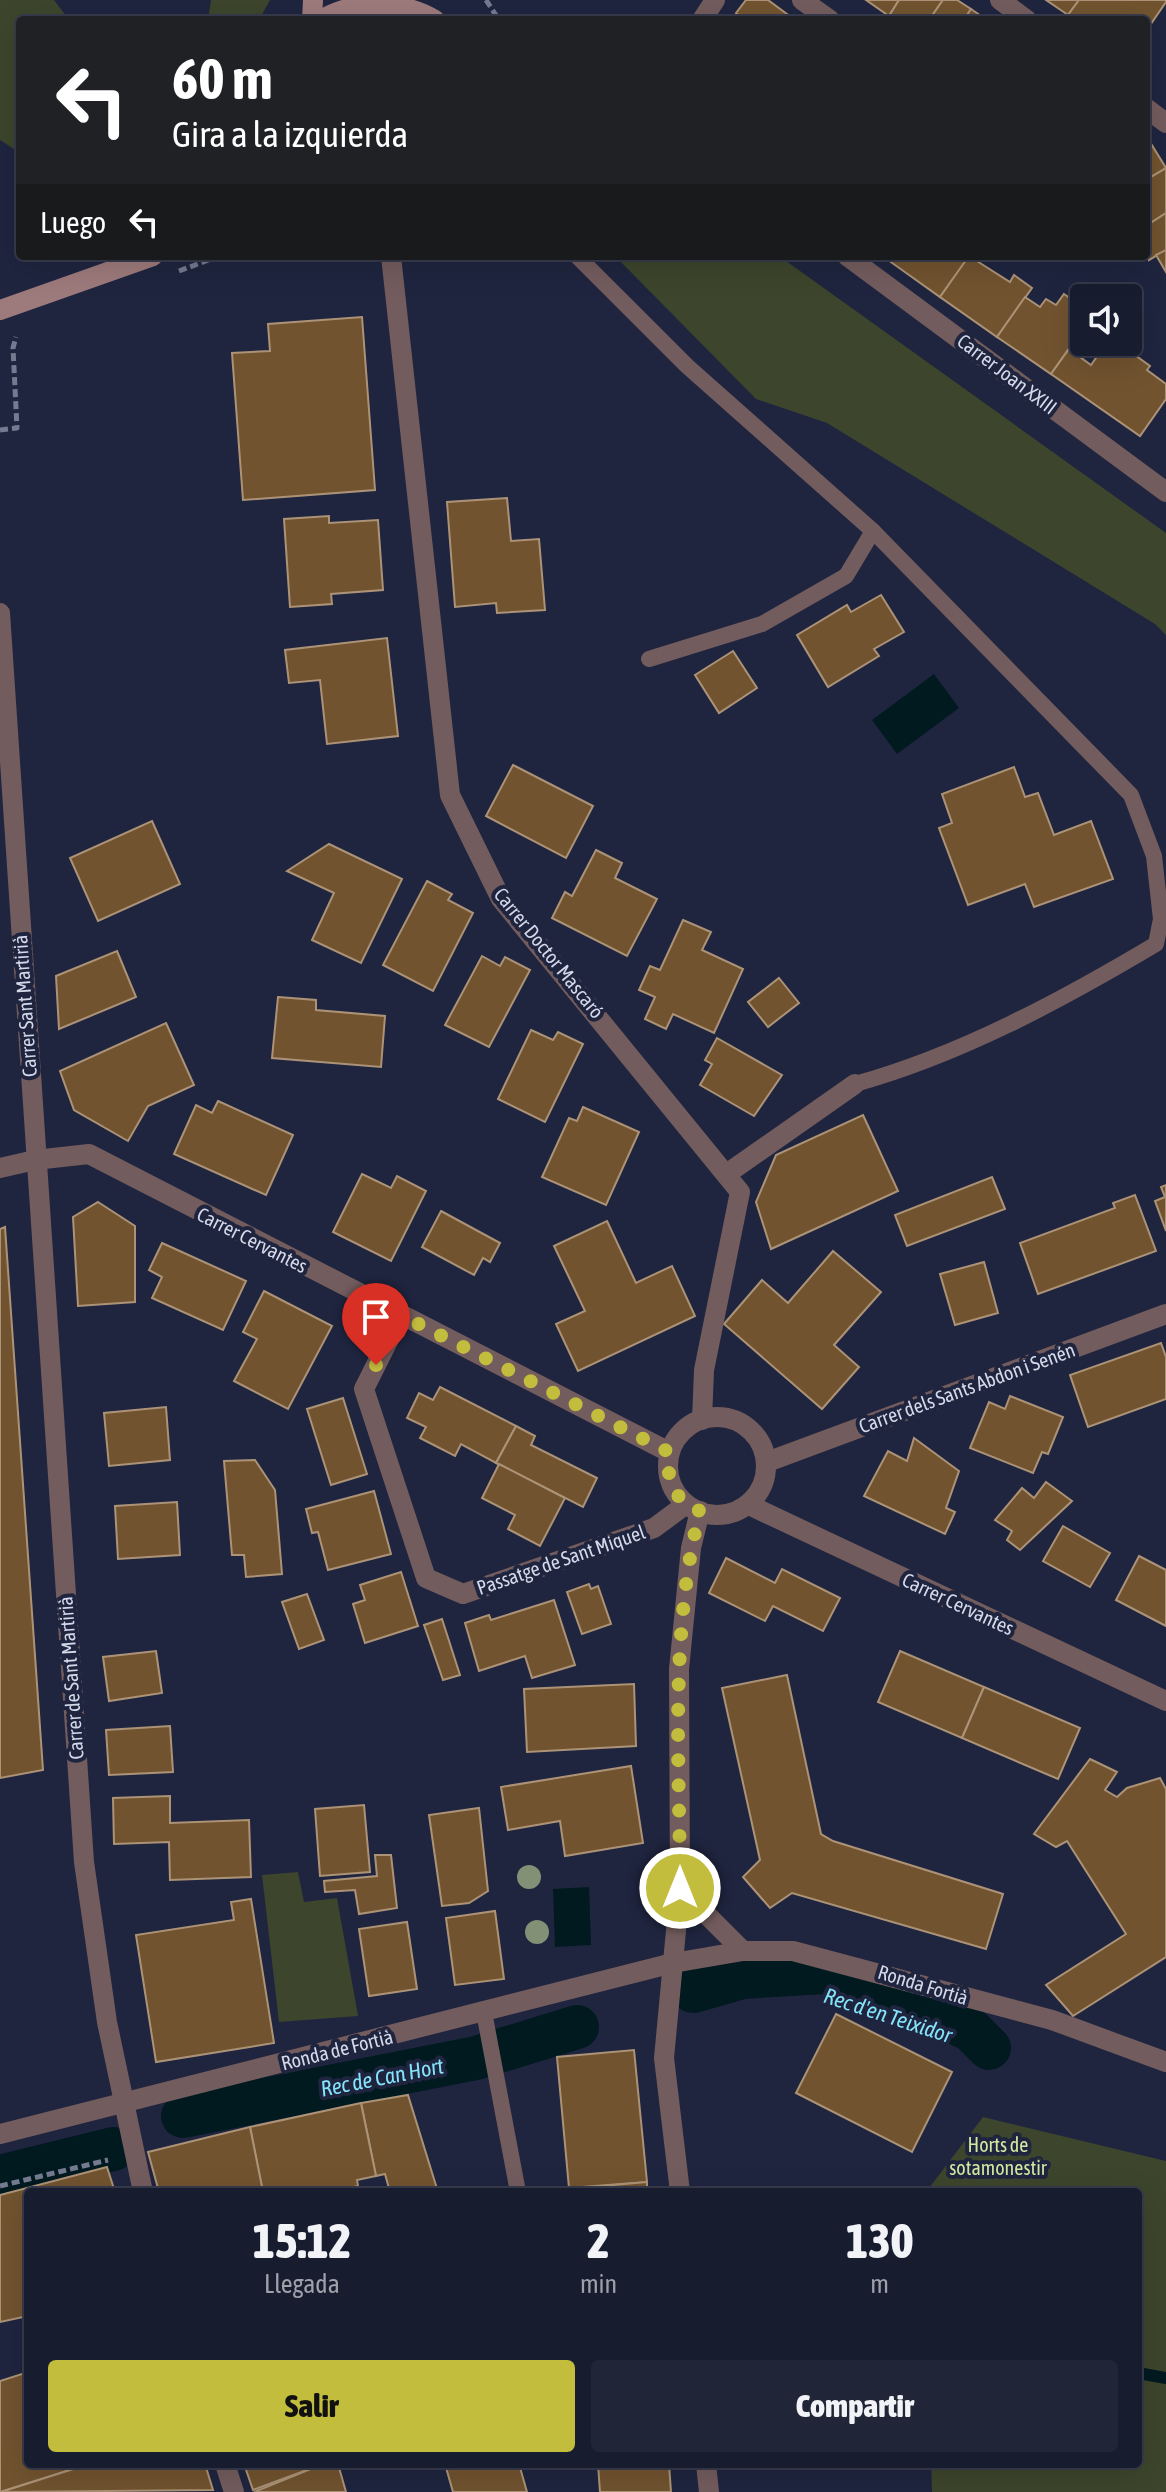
<!DOCTYPE html>
<html lang="es">
<meta charset="utf-8">
<style>
:root{--surface:#171c2f;--page:#202537;--text:#f1f3f6;--muted:#9ea1aa;--line:#363a4b;--accent:#c3bd3e}
body{margin:0;font-family:"Asap Condensed",sans-serif;background:var(--page);color:var(--text);height:100vh;display:flex;flex-direction:column;font-size:30px;white-space:nowrap}
*{box-sizing:border-box;margin:0}
p{font-size:26px;color:var(--muted)}
.icon{flex:none;width:44px;height:44px;fill:none;stroke:currentColor;stroke-width:2;stroke-linecap:round;stroke-linejoin:round}
.map{position:relative;flex:1;overflow:hidden}
.drawer{position:absolute;left:24px;top:2188px;width:1118px;height:280px;display:flex;flex-direction:column;background:var(--surface);border-radius:8px;box-shadow:0 8px 32px #0002,0 0 0 2px var(--line)}
.drawer>*{flex:none}
.guide{position:absolute;left:16px;top:16px;width:1134px;height:244px;border-radius:8px;box-shadow:0 8px 32px #0002,0 0 0 2px var(--line);background:#202124;color:#fff;overflow:hidden}
.tools{position:absolute;left:1070px;top:284px;display:grid;gap:16px}
.tools a{display:grid;place-items:center;width:72px;height:72px;border-radius:8px;background:var(--surface);box-shadow:0 8px 32px #0002,0 0 0 2px var(--line);font-size:40px}
.pin{position:absolute;display:grid;place-items:center;width:68px;height:68px;color:#fff;margin:-82px -34px;border-radius:50% 50% 50% 0;rotate:-45deg;box-shadow:0 0 8px #0007}
.pin .icon{rotate:45deg}
.me{position:absolute;width:88px;margin:-44px;rotate:0deg;stroke-linejoin:round;filter:drop-shadow(0 0 6px #0008)}
.turn{display:flex;align-items:center;gap:28px;height:168px;padding:0 24px;font-size:36px}
.turn .icon{width:104px;height:104px;stroke-width:2.5}
.turn b{display:block;font-size:56px;line-height:68px}
.then{display:flex;align-items:center;height:76px;padding:0 24px;background:#0003;gap:16px;font-size:30px}
.eta{display:flex;justify-content:space-evenly;align-items:center;height:136px;text-align:center}
.eta b{font-size:48px;font-weight:800;line-height:56px}
.action{display:flex;gap:16px;margin-top:auto;padding:16px 24px}
.action a{flex:1;height:92px;border-radius:8px;background:var(--accent);color:#111;font-size:32px;font-weight:800;line-height:92px;text-align:center}
.action a+a{background:var(--page);color:var(--text)}
.map>svg:first-child{display:block}
.green{fill:#3d452c}
.water{fill:#001a20}
.lines{fill:none;stroke-linecap:round;stroke-linejoin:round}
.stream{stroke:#001a20;stroke-width:12}
.canal{stroke:#001a20;stroke-width:44}
.building{fill:#71532f;stroke:#ac9377;stroke-width:2}
.path{stroke:#747a90;stroke-width:5;stroke-dasharray:8 4;stroke-linecap:butt}
.service{stroke:#735c5d;stroke-width:16}
.minor{stroke:#735c5d;stroke-width:20}
.secondary{stroke:#9d7a7c;stroke-width:20}
.tree{fill:#829075}
.route{stroke:#c3bd3e;stroke-width:14;stroke-dasharray:0 25.2}
.labels{text-anchor:middle;stroke-width:8;stroke-linejoin:round;paint-order:stroke}
.street-label{font-size:20px;fill:#d4d9ea;stroke:#1f253f}
.park-label{font-size:20px;fill:#d3e8a1;stroke:#1f253f}
.water-label{font-size:22px;font-style:italic;fill:#84e4fa;stroke:#1f253f}
</style>
<div class="map">
<svg width="1166" height="2492" viewBox="0 0 1166 2492">
<rect width="100%" height="100%" fill="#1f253f"/>
<g class="green">
<polygon points="0,0 54,0 69,20 20,20 20,153 0,140"/>
<polygon points="211,0 270,0 259,20 208,20"/>
<polygon points="615,256 779,256 1166,533 1166,635 1155,624 827,423 756,399"/>
<polygon points="298,1872 304,1902 337,1898 358,2016 279,2022 262,1875"/>
<polygon points="983,2117 1166,2161 1166,2492 932,2492 931,2464 1138,2464 1138,2192 926,2192"/>
</g>
<g class="water">
<polygon points="934,674 959,708 897,754 872,720"/>
<polygon points="589,1887 591,1945 555,1947 553,1889"/>
</g>
<g class="lines">
<polyline class="stream" points="1138,2373 1166,2378"/>
<g class="canal">
<polyline points="693,1991 742,1977 825,1972 927,2009 971,2030 989,2048"/>
<polyline points="183,2116 476,2058 577,2027"/>
<polyline points="0,2177 113,2149"/>
</g>
</g>
<g class="building">
<polygon points="746,0 768,0 795,20 745,20 736,13"/>
<polygon points="866,0 899,0 889,16"/>
<polygon points="899,0 943,0 929,20 895,20 889,16"/>
<polygon points="943,0 957,0 971,9 964,20 929,20"/>
<polygon points="1046,0 1079,0 1068,15"/>
<polygon points="1079,0 1166,0 1166,2 1146,31 1146,20 1075,20 1068,15"/>
<polygon points="971,9 987,20 964,20"/>
<polygon points="1150,142 1166,168 1146,180 1146,144"/>
<polygon points="1166,168 1166,213 1146,226 1146,180"/>
<polygon points="1166,213 1166,250 1149,260 1146,226"/>
<polygon points="1166,250 1166,272 1156,255"/>
<polygon points="890,256 969,256 940,297 888,260"/>
<polygon points="969,256 1010,282 1014,275 1032,288 997,337 940,297"/>
<polygon points="1064,294 1084,308 1084,327 1051,374 997,337 1025,297 1040,307 1046,299 1056,305"/>
<polygon points="362,317 375,490 243,500 232,353 270,351 268,324"/>
<polygon points="1107,342 1117,342 1150,366 1147,370 1166,384 1166,399 1140,436 1051,374 1069,349 1091,365"/>
<polygon points="507,498 511,541 539,539 545,610 497,613 496,603 455,607 447,502"/>
<polygon points="329,516 329,523 378,520 383,590 331,594 332,604 290,607 284,519"/>
<polygon points="881,595 904,632 874,649 879,656 828,687 797,635 847,605 851,612"/>
<polygon points="387,638 398,736 327,744 320,680 289,683 285,650"/>
<polygon points="733,651 757,688 719,713 695,675"/>
<polygon points="513,765 593,806 566,858 486,816"/>
<polygon points="1014,767 1025,797 1038,793 1054,835 1091,821 1113,879 1034,907 1025,884 968,905 939,828 952,823 942,794"/>
<polygon points="152,821 180,884 98,921 70,858"/>
<polygon points="329,844 402,879 361,963 312,940 334,893 287,871"/>
<polygon points="596,850 622,863 615,878 657,899 627,956 552,918 565,892 572,896"/>
<polygon points="427,881 452,894 448,900 473,913 433,991 383,965"/>
<polygon points="683,920 711,932 702,950 743,969 714,1033 673,1014 666,1029 645,1019 655,997 639,990 650,966 660,970"/>
<polygon points="117,951 136,997 59,1029 56,976"/>
<polygon points="482,956 500,966 505,957 530,970 489,1047 445,1025"/>
<polygon points="779,978 799,1003 768,1027 748,1002"/>
<polygon points="278,997 316,1000 316,1010 385,1016 381,1067 272,1058"/>
<polygon points="166,1023 194,1085 148,1106 128,1141 74,1110 60,1071"/>
<polygon points="531,1030 553,1040 558,1032 583,1044 545,1122 498,1099"/>
<polygon points="717,1038 782,1075 754,1116 700,1085 712,1064 705,1060"/>
<polygon points="218,1101 293,1135 266,1195 174,1154 196,1105 212,1113"/>
<polygon points="583,1107 639,1132 606,1205 542,1177 569,1118 577,1121"/>
<polygon points="863,1115 898,1191 771,1249 756,1202 776,1155"/>
<polygon points="362,1174 391,1188 397,1176 426,1191 391,1261 333,1232"/>
<polygon points="992,1177 1005,1209 907,1246 895,1215"/>
<polygon points="1166,1185 1166,1231 1155,1201 1165,1197 1161,1187"/>
<polygon points="1135,1195 1156,1251 1038,1294 1020,1243 1115,1208 1113,1203"/>
<polygon points="98,1202 135,1226 135,1302 78,1306 73,1217"/>
<polygon points="441,1211 500,1243 490,1262 483,1258 474,1275 422,1247"/>
<polygon points="607,1221 636,1283 672,1266 695,1316 578,1371 556,1324 585,1311 554,1246"/>
<polygon points="5,1227 43,1770 0,1778 0,1229"/>
<polygon points="162,1243 246,1281 223,1330 152,1298 162,1277 149,1270"/>
<polygon points="833,1251 881,1292 834,1345 859,1367 822,1409 724,1324 762,1280 788,1303"/>
<polygon points="984,1262 998,1313 955,1325 940,1274"/>
<polygon points="264,1291 332,1326 288,1409 234,1381 257,1339 243,1332"/>
<polygon points="1161,1343 1166,1357 1166,1399 1088,1427 1070,1375"/>
<polygon points="440,1387 516,1426 496,1463 461,1444 455,1456 420,1438 426,1427 407,1418 419,1393 433,1400"/>
<polygon points="1010,1396 1063,1417 1048,1454 1042,1452 1033,1473 970,1448 989,1402 1005,1409"/>
<polygon points="343,1398 367,1474 331,1485 307,1409"/>
<polygon points="166,1407 170,1460 109,1466 104,1413"/>
<polygon points="516,1426 535,1436 531,1445 597,1478 583,1507 496,1463"/>
<polygon points="914,1438 959,1471 946,1508 955,1512 945,1534 864,1496 888,1451 907,1461"/>
<polygon points="255,1460 275,1490 282,1574 246,1577 244,1555 232,1555 224,1461"/>
<polygon points="499,1464 565,1498 540,1546 508,1529 515,1515 482,1498"/>
<polygon points="1046,1482 1072,1501 1020,1550 1007,1540 1012,1531 995,1520 1022,1488 1034,1498"/>
<polygon points="374,1491 391,1554 328,1570 318,1532 312,1533 306,1509"/>
<polygon points="177,1502 180,1555 118,1559 115,1506"/>
<polygon points="1063,1526 1110,1553 1090,1587 1043,1561"/>
<polygon points="1139,1556 1166,1570 1166,1626 1116,1600"/>
<polygon points="726,1558 775,1583 782,1569 840,1598 823,1631 773,1606 765,1621 709,1593"/>
<polygon points="401,1572 418,1626 365,1643 353,1604 365,1600 360,1585"/>
<polygon points="589,1584 591,1589 598,1586 611,1624 582,1634 567,1592"/>
<polygon points="307,1594 324,1640 299,1649 282,1602"/>
<polygon points="554,1600 575,1665 532,1678 525,1656 479,1671 465,1623 489,1615 491,1620"/>
<polygon points="442,1619 460,1675 443,1680 424,1625"/>
<polygon points="156,1651 162,1693 109,1701 103,1657"/>
<polygon points="900,1651 984,1687 962,1738 878,1702"/>
<polygon points="787,1675 821,1834 833,1841 1003,1894 986,1949 792,1893 770,1908 743,1877 760,1860 722,1688"/>
<polygon points="634,1684 636,1746 527,1752 524,1689"/>
<polygon points="984,1687 1080,1728 1058,1779 962,1738"/>
<polygon points="170,1726 173,1772 109,1775 106,1730"/>
<polygon points="1090,1759 1117,1772 1105,1790 1117,1797 1127,1788 1160,1778 1166,1789 1166,1957 1073,2016 1046,1985 1126,1934 1067,1841 1056,1847 1034,1834"/>
<polygon points="631,1766 643,1843 565,1856 560,1821 508,1830 501,1787"/>
<polygon points="170,1796 170,1823 249,1820 251,1877 170,1880 169,1842 114,1844 113,1798"/>
<polygon points="364,1805 370,1872 320,1876 315,1809"/>
<polygon points="479,1808 488,1891 469,1903 442,1906 429,1815"/>
<polygon points="375,1855 391,1855 397,1908 359,1914 355,1890 325,1892 324,1881 377,1876"/>
<polygon points="251,1899 274,2043 156,2062 136,1935 234,1920 231,1902"/>
<polygon points="495,1911 504,1979 455,1985 446,1918"/>
<polygon points="407,1922 417,1989 369,1996 359,1929"/>
<polygon points="836,2014 952,2072 912,2152 796,2093"/>
<polygon points="634,2050 647,2182 569,2188 557,2057"/>
<polygon points="408,2095 438,2192 390,2192 385,2174 376,2176 361,2103"/>
<polygon points="361,2103 376,2176 357,2180 358,2186 331,2192 263,2192 250,2127"/>
<polygon points="250,2127 263,2192 159,2192 148,2152"/>
<polygon points="107,2167 115,2192 28,2192 28,2280 25,2281 28,2316 0,2322 0,2195"/>
<polygon points="647,2182 647,2192 580,2192 579,2188"/>
<polygon points="28,2372 28,2464 89,2464 0,2492 0,2381"/>
<polygon points="89,2464 205,2464 213,2490 1,2492"/>
<polygon points="244,2464 323,2464 253,2490"/>
<polygon points="323,2464 338,2464 346,2492 254,2492"/>
<polygon points="445,2464 519,2464 527,2492 453,2492"/>
<polygon points="598,2464 669,2464 671,2492 600,2492"/>
</g>
<g class="lines">
<g class="path">
<polyline points="486,0 499,20"/>
<polyline points="179,271 219,256"/>
<polyline points="0,430 17,428 13,348 16,337"/>
<polyline points="0,2186 108,2160"/>
</g>
<g class="service">
<polyline points="577,256 687,366 873,531 846,576 762,624 649,659"/>
<path d="M855 1084C960 1055 1062 1000 1156 944L1161 919 1154 856 1131 795 873 531"/>
<polyline points="484,2012 518,2192"/>
</g>
<g class="minor">
<polyline points="802,0 830,20"/>
<polyline points="1000,0 1027,20"/>
<polyline points="702,20 715,0"/>
<polyline points="1146,108 1166,123"/>
<polyline points="391,256 450,795 501,899 740,1192 704,1370 702,1420"/>
<polyline points="847,256 1166,492"/>
<polyline points="0,613 84,1862 107,2022 143,2192"/>
<polyline points="0,1168 35,1160 89,1154 669,1452"/>
<polyline points="728,1173 855,1084"/>
<polyline points="401,1315 364,1389 426,1578 463,1594 654,1528 685,1505"/>
<circle cx="717" cy="1466" r="49"/>
<polyline points="767,1462 1166,1314"/>
<polyline points="751,1506 1166,1701"/>
<polyline points="680,1888 743,1951"/>
<polyline points="0,2134 673,1963 743,1951 793,1951 1052,2020 1166,2062"/>
<polyline points="680,2192 664,2058 680,1888 679,1669 691,1548 700,1511"/>
<polyline points="225,2464 234,2492"/>
<polyline points="706,2464 709,2492"/>
</g>
<g class="secondary">
<polyline points="312,20 313,0"/>
<path d="M321 20C354 0 402 0 435 20"/>
<polyline points="0,310 153,256"/>
</g>
</g>
<g class="tree">
<circle cx="529" cy="1877" r="12"/>
<circle cx="537" cy="1932" r="12"/>
</g>
<g class="lines">
<path class="route" d="M376 1365 401 1315 669 1452C666 1480 673 1500 700 1511 669 1632 680 1763 680 1888"/>
</g>
<g class="labels">
<g class="street-label">
<text transform="translate(1007 374) rotate(37)" y="7">Carrer Joan XXIII</text>
<text transform="translate(549 953) rotate(51)" y="7">Carrer Doctor Mascaró</text>
<text transform="translate(25 1006) rotate(-94)" y="7">Carrer Sant Martirià</text>
<text transform="translate(252 1240) rotate(27)" y="7">Carrer Cervantes</text>
<text transform="translate(967 1388) rotate(-20)" y="7">Carrer dels Sants Abdon i Senén</text>
<text transform="translate(561 1560) rotate(-19)" y="7">Passatge de Sant Miquel</text>
<text transform="translate(958 1604) rotate(25)" y="7">Carrer Cervantes</text>
<text transform="translate(71 1678) rotate(-94)" y="7">Carrer de Sant Martirià</text>
<text transform="translate(923 1985) rotate(17)" y="7">Ronda Fortià</text>
<text transform="translate(337 2050) rotate(-14)" y="7">Ronda de Fortià</text>
</g>
<g class="park-label">
<text x="998" y="2152">Horts de<tspan x="998" dy="23">sotamonestir</tspan></text>
</g>
<g class="water-label">
<text transform="translate(888 2015) rotate(18)" y="8">Rec d'en Teixidor</text>
<text transform="translate(382 2077) rotate(-11)" y="8">Rec de Can Hort</text>
</g>
</g>
</svg>
<div class="tools">
<a><svg class="icon" aria-label="sound" viewBox="0 0 24 24"><path d="M4 9h4l5-4v14l-5-4H4zM17 9q2 3 0 6"/></svg></a>
</div>
<div class="pin" style="left:376px;top:1365px;background:#d93025"><svg class="icon" aria-label="arrive" viewBox="0 0 24 24"><path d="M6 21V4h12l-3 4 3 4H6"/></svg></div>
<svg class="me" style="left:680px;top:1888px" viewBox="-20 -20 40 40"><circle r="17" fill="#c3bd3e" stroke="#fff" stroke-width="3"/><path d="M0-11L8 9 0 5-8 9z" fill="#fff"/></svg>
<div class="guide">
<div class="turn"><svg class="icon" aria-label="left" viewBox="0 0 24 24"><path d="M17 20v-9H6M10 6l-5 5 5 5"/></svg><div><b>60 m</b>Gira a la izquierda</div></div>
<div class="then">Luego<svg class="icon" aria-label="left" viewBox="0 0 24 24"><path d="M17 20v-9H6M10 6l-5 5 5 5"/></svg></div>
</div>
<section class="drawer">
<div class="eta">
<div><b>15:12</b><p>Llegada</p></div>
<div><b>2</b><p>min</p></div>
<div><b>130</b><p>m</p></div>
</div>
<div class="action"><a>Salir</a><a>Compartir</a></div>
</section>
</div>
